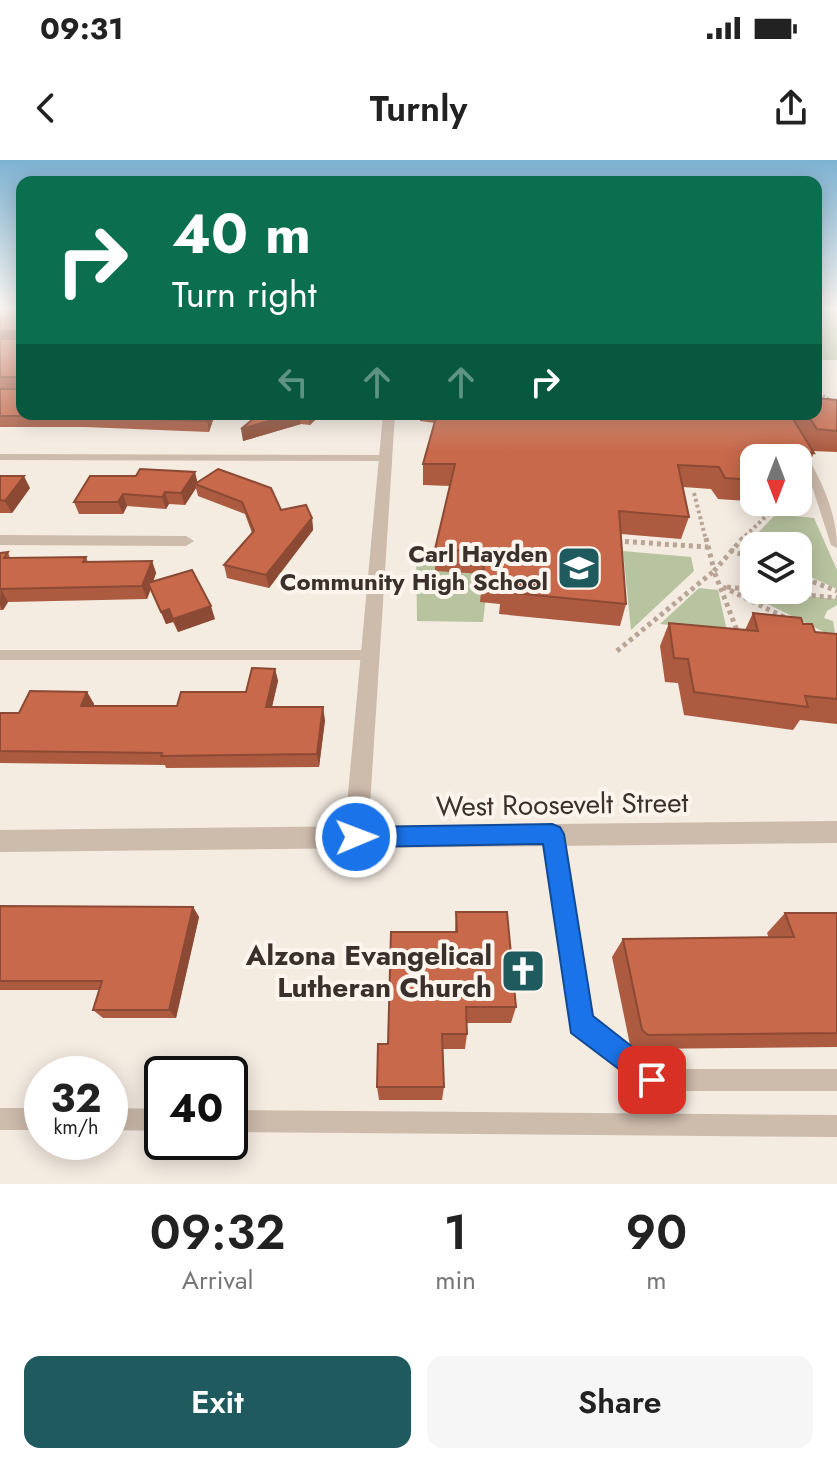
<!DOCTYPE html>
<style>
:root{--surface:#fff;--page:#f6f6f6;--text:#222;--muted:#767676;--accent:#1f5a5e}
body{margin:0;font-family:Jost,sans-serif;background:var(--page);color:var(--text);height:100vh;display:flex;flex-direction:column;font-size:30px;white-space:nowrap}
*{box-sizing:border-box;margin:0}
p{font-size:26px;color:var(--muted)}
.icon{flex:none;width:44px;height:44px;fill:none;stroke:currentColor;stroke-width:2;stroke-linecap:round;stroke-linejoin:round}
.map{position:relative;height:1024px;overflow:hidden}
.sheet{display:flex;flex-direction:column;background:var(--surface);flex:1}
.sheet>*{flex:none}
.banner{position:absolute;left:16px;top:16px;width:806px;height:244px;border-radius:16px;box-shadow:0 4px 20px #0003;background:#0b6e4f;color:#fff;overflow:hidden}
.needle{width:52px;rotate:180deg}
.controls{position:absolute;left:740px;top:284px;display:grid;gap:16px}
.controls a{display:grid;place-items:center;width:72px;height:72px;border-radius:16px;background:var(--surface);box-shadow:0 4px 20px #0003;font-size:40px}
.speed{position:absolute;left:24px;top:896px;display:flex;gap:16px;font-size:40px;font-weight:700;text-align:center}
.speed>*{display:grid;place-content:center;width:104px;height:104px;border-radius:50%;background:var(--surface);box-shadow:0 4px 20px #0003;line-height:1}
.speed small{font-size:20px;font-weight:400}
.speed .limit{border:4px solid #111;border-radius:12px;background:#fff;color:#111}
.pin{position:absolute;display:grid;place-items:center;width:68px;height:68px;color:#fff;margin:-34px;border-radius:16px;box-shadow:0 4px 12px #0006}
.me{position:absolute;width:88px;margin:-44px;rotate:89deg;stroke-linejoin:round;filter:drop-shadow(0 0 6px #0008)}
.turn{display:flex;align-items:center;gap:28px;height:168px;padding:0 24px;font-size:36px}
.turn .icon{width:104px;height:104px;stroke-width:2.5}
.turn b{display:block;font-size:56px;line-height:68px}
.lanes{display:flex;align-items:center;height:76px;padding:0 24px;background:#0003;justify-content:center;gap:40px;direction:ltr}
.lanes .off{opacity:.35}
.eta{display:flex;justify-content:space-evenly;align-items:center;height:136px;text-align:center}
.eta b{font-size:48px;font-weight:600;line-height:56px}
.cta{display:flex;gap:16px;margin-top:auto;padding:16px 24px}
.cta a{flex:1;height:92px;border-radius:16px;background:var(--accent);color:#fff;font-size:32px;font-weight:600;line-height:92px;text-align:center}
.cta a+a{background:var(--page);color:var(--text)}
.status{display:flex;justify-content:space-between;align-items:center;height:56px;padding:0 40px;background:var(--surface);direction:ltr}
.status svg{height:22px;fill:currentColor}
header{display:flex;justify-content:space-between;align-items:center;height:104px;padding:0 24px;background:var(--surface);font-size:36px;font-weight:600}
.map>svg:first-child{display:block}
.green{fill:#b8c4a0}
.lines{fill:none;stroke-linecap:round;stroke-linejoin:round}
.path-far2{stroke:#b9a596;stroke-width:3;stroke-dasharray:2 2;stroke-linecap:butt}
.path-far1{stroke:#b9a596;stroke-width:4;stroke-dasharray:3 3;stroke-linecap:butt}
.path{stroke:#b9a596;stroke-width:5;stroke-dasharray:4 4;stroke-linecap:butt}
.service{fill:#cdbbac;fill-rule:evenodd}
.minor{fill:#cdbbac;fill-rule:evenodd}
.tertiary{fill:#cdbbac;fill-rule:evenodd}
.wall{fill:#ac5a40}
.shaded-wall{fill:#8c4a34}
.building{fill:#c8694b;stroke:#8c4a34;stroke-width:2}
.route{fill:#1a73e8;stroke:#114b97;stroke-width:2}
.labels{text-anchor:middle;stroke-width:8;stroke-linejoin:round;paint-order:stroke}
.poi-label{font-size:24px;font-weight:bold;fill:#3b302b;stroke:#fbf5ee;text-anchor:end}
.near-street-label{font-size:28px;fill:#3b302b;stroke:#fbf5ee}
.near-poi-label{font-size:28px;font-weight:bold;fill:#3b302b;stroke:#fbf5ee;text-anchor:end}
</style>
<div class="status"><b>09:31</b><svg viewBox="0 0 49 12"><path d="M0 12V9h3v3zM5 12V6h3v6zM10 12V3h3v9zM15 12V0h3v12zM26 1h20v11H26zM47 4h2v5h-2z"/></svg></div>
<header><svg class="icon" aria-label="back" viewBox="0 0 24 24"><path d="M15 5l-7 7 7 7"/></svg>Turnly<svg class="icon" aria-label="share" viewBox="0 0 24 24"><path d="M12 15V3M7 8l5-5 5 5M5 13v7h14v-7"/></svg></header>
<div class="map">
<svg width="837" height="1024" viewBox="0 0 837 1024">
<rect width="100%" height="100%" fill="#f4ebe1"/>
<g class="green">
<polygon points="816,147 837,147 837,200 823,200 816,192"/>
<polygon points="776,354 814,358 837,410 837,429 798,411 798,386 754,386 754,392 744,387"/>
<polygon points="416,386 491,392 483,462 417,461"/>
<polygon points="623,391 691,397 694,411 631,470"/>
<polygon points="699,428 718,430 727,471 660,464"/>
<polygon points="739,430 837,439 837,445 827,451 824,458 833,461 835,473 824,472"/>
</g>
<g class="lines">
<polyline class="path-far2" points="816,232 837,243"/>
<g class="path-far1">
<polyline points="694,333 706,380"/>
<polyline points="741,380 781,342"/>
</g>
<g class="path">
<polyline points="706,378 714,410"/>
<polyline points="617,381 708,387"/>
<polyline points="730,390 754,399"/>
<polyline points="714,411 743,378"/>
<polyline points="798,416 837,431"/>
<polyline points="723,427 786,458"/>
<polyline points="727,427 754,430"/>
<polyline points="756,430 837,438"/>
<polyline points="617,491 714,411 738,473"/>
</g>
<g class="service">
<path d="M796 288H802C821 318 837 353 837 388L831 385 809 317 794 290Z"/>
<polygon points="0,294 386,295 391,298 386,301 0,300"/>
<polygon points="0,490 370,490 377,495 370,500 0,500"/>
<polygon points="552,666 558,669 561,674 590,858 656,909 837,909 837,931 652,931 644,928 574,871 571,864 543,674 546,669"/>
<rect x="0" y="948" width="42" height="22"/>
<polygon points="110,948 162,949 162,971 110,970"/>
<polygon points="230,950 837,955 837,977 230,972"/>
</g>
<g class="minor">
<polygon points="383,254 395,254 368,677 365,685 356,688 347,685 344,677"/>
<polygon points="0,375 186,376 194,381 186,386 0,385"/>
</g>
<polygon class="tertiary" points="837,661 837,683 0,692 0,670"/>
</g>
<g class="wall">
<polygon points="0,147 22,147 22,254 215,254 209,272 85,267 0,267 0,229 19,229 19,228 0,228"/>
<polygon points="837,240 837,292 812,291 814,293 804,314 798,314 798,298 754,298 754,328 747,341 718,339 711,329 683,327 689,357 681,379 621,374 626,444 620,466 499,454 500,444 480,442 483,414 435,411 435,389 450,326 423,325 423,304 435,263 420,261 420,254 807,254"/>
<polygon points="259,254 321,254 310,265 301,264 243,281"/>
<polygon points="0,316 30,328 12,353 0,353"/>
<polygon points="197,322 281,350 312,358 313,370 269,428 227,418 224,405 252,373 245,354 198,336 196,328 185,345 169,344 166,349 127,346 123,354 79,354 74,342"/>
<polygon points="8,392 10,398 86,397 88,402 152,401 156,413 153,422 215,459 178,472 173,462 166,464 151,429 147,439 8,442 3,450 0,450 0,393"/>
<polygon points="753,453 803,464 815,472 837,474 837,564 800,560 793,570 684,555 678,523 665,522 660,486 669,463 745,470"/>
<polygon points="275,509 278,521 272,547 325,560 319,607 166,608 165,605 0,603 0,553 19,553 87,532 94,544 93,546 177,546 246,532"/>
<polygon points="0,746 193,747 199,757 176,858 103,858 93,850 100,830 0,830"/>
<polygon points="456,752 516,847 511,863 467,863 467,874 465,889 443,889 444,927 442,940 379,940 377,927 388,884 455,772"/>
<polygon points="785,753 837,753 837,887 636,889 630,885 612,797 623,779 769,778 767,773"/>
</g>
<g class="shaded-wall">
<polygon points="18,170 22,180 0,183 0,172"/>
<polygon points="209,254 215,254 209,272 207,261"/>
<polygon points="293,254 299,254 301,264 243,281 241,269"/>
<polygon points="308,254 321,254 310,265"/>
<polygon points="195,312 198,324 195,324 196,328 185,345 181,333"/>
<polygon points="24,316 30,328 12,353 5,341"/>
<polygon points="165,332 169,344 166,349 162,337"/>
<polygon points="123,334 127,346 123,354 118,342"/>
<polygon points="312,358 313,370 269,428 266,415"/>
<polygon points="152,401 156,413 147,439 142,426"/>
<polygon points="1,429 8,442 3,450 0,445"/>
<polygon points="211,446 215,459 178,472 173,459"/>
<polygon points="169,449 173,462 166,464 161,452"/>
<polygon points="275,509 278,521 269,559 266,547"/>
<polygon points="87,532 94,544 88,558 81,546"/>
<polygon points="323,547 325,560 319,607 317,594"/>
<polygon points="193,747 199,757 176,858 169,850"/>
</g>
<g class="building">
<polygon points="0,147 22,147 22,254 209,254 207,261 81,256 0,256 0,229 19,229 19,217 0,217 0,179 20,179 18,170 0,172"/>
<polygon points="816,238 837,240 837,271 817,269 807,254 816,254"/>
<polygon points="259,254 293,254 241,269"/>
<polygon points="437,254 790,254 814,293 786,291 789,298 754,298 754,306 751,305 754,314 754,320 725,318 719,307 678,305 689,357 619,351 626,444 502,432 503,422 482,420 486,392 435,389 455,304 423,304"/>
<polygon points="140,309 195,312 181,333 165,332 162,337 123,334 118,342 74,342 90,316 136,316"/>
<polygon points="218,309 271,328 281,350 306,345 312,358 266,415 224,405 254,371 242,342 195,324"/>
<polygon points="0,316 24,316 5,341 0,340"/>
<polygon points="8,392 4,398 86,397 83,402 152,401 142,426 1,429 0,430 0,393"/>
<polygon points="192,410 211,446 173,459 169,449 161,452 148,423"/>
<polygon points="753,453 801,458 803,464 812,464 815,472 837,474 837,539 805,536 808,547 694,532 688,499 674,498 669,463 758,471"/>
<polygon points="252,508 275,509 266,547 323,547 317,594 161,596 162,593 0,591 0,553 19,553 30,531 87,532 81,546 177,546 181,532 246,532"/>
<polygon points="0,746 193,747 169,850 93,850 102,821 0,821"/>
<polygon points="456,752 507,752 516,847 466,847 467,874 442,874 444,927 377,927 378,884 388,884 391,772 457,772"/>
<polygon points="785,753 837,753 837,873 648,875 642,870 623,779 794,777"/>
</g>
<linearGradient id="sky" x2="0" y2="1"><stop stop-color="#7eb2d2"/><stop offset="0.51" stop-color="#faf6f2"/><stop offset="1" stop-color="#faf6f2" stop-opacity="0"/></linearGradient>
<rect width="837" height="291" fill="url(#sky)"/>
<polygon class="route" points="552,664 560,667 564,674 593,856 662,910 666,920 662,930 652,934 571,873 543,684 356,687 349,684 345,677 349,670 356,667"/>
<defs>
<g id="school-square" transform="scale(2.3)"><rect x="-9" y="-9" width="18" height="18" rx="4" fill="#1f5a5e" stroke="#fbf5ee"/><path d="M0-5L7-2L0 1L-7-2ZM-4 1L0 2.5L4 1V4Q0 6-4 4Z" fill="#fff"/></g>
<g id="church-square" transform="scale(2.3)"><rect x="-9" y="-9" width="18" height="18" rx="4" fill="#1f5a5e" stroke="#fbf5ee"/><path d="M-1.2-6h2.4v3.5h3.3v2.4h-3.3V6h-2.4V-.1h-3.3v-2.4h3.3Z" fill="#fff"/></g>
</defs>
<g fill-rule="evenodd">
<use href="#school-square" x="579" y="408"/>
<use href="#church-square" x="523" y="811"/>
</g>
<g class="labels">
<g class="poi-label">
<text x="548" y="402">Carl Hayden<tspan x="548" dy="28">Community High School</tspan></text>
</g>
<g class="near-street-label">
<text transform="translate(562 644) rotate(-1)" y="10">West Roosevelt Street</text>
</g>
<g class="near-poi-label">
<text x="492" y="805">Alzona Evangelical<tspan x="492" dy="32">Lutheran Church</tspan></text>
</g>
</g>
</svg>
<div class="controls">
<a><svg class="needle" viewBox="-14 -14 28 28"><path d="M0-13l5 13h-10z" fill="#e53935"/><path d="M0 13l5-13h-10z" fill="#767676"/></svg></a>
<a><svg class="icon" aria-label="layers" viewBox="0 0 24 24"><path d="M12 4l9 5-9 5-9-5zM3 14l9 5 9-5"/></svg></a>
</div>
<div class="speed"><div>32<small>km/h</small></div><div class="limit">40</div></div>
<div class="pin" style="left:652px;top:920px;background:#d93025"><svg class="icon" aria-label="arrive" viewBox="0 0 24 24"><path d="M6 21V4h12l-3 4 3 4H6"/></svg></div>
<svg class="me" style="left:356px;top:677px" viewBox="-20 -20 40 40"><circle r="17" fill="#1a73e8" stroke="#fff" stroke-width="3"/><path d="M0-11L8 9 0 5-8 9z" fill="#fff"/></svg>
<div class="banner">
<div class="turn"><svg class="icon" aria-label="right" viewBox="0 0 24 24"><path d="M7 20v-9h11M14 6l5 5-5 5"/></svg><div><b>40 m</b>Turn right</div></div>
<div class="lanes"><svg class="icon off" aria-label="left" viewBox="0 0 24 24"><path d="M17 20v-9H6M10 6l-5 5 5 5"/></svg><svg class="icon off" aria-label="ahead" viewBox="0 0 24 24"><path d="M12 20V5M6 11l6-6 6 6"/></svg><svg class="icon off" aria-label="ahead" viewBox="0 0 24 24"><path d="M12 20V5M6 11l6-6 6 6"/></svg><svg class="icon" aria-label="right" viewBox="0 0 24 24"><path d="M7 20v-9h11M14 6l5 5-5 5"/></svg></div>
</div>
</div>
<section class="sheet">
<div class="eta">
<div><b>09:32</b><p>Arrival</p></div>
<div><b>1</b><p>min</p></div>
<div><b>90</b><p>m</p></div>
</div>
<div class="cta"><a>Exit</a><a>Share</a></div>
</section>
